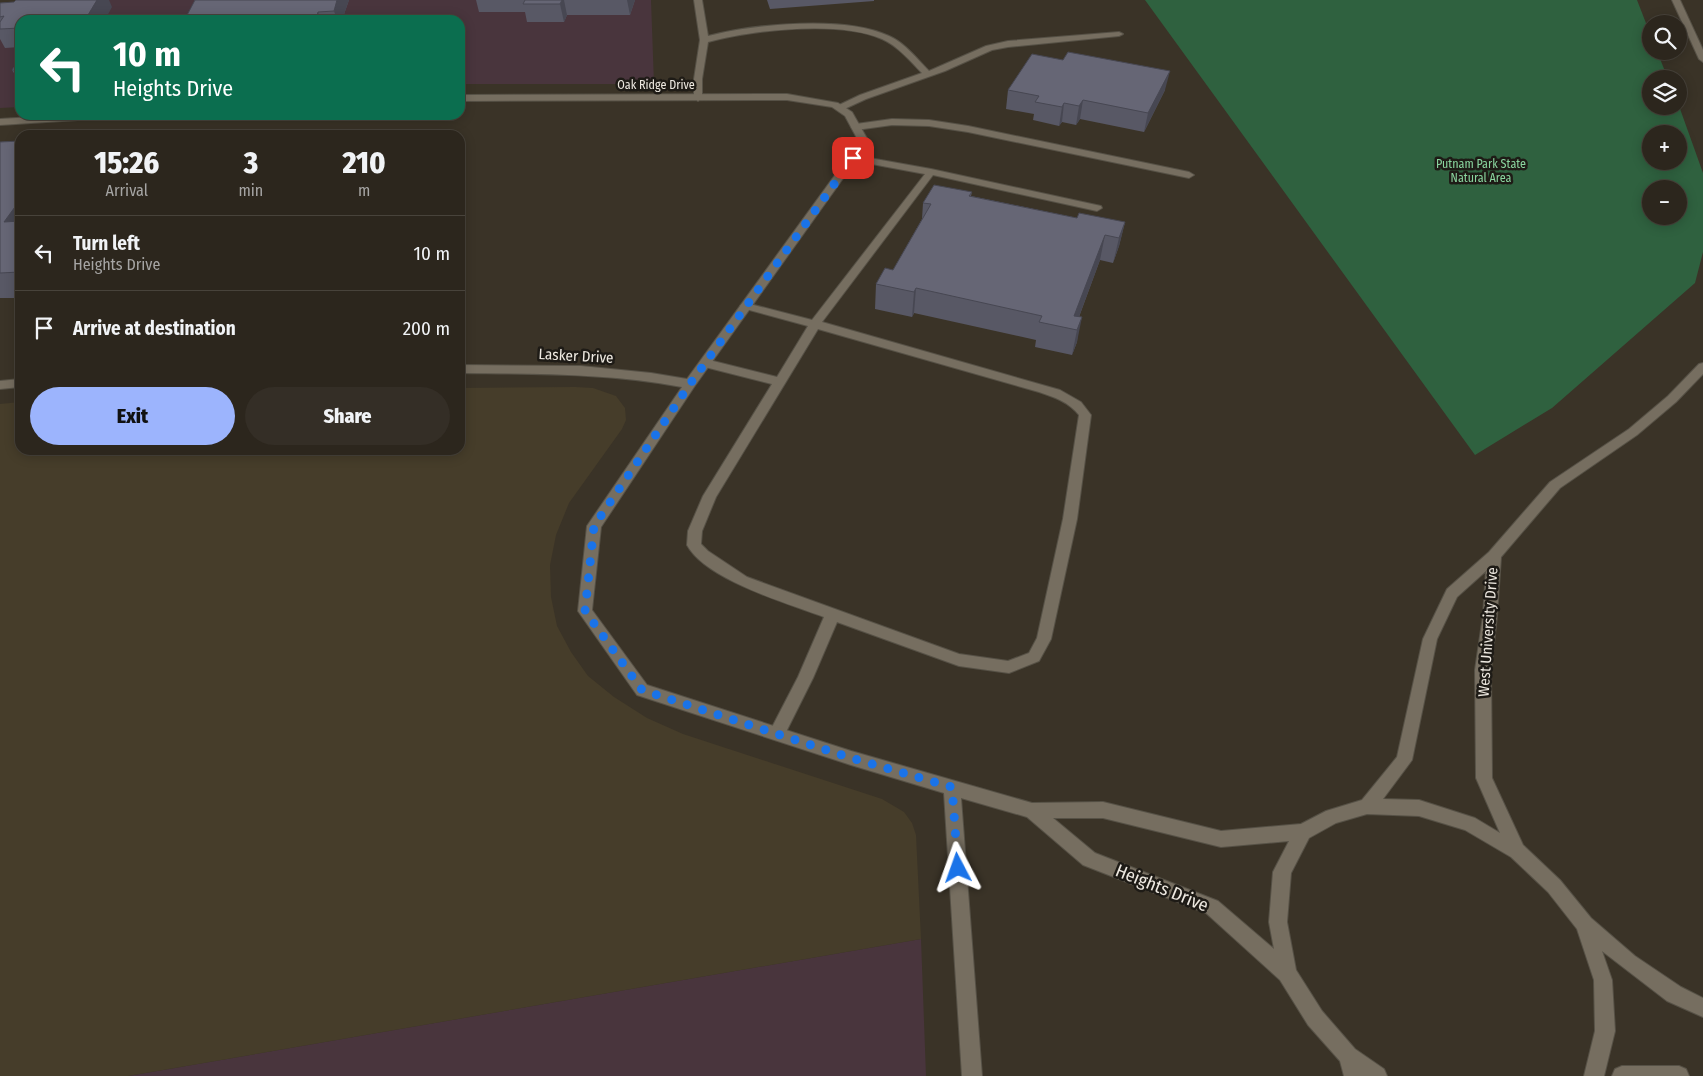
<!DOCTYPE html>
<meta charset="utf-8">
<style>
:root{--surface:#2c261d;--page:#342e26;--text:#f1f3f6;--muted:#a6a5a4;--line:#48433b;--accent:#9cb4fd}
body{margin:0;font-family:"Fira Sans Condensed",sans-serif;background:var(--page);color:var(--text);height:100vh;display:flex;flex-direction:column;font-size:19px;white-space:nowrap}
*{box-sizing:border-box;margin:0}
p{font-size:16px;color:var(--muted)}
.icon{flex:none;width:28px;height:28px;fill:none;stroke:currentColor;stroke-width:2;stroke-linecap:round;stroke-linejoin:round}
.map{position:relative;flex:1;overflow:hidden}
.drawer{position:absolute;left:15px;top:130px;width:450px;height:325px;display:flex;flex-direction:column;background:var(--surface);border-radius:15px;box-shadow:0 2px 12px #0003,0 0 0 1px var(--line)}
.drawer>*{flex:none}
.top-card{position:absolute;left:15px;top:15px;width:450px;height:105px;border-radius:15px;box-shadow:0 2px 12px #0003,0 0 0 1px var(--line);background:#0b6e4f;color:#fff;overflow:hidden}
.controls{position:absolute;left:1642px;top:15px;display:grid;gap:10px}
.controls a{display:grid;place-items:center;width:45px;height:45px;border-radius:50%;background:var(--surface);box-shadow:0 2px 12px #0003,0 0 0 1px var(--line);font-size:25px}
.pin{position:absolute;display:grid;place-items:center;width:42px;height:42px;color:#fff;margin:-21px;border-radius:10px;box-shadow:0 2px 8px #0006}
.me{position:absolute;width:55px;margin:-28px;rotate:356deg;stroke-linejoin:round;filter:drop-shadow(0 0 4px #0008)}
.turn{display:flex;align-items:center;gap:18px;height:105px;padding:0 15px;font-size:22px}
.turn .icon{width:65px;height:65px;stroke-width:2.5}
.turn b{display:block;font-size:35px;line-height:42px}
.eta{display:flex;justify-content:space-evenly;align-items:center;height:85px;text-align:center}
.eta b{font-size:30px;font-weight:800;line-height:35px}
.primary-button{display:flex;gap:10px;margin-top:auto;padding:10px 15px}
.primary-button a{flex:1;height:58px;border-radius:30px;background:var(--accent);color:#111;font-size:20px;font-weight:800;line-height:58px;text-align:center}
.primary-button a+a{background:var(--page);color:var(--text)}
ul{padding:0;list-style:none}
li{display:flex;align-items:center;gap:15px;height:75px;padding:0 15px;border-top:1px solid var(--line)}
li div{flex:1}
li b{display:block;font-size:19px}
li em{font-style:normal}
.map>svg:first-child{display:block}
.commercial{fill:#49353d}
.built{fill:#463d2a}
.green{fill:#2f613f;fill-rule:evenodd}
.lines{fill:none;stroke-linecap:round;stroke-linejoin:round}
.service-casing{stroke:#565146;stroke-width:2}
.minor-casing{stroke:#565146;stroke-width:2}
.service{fill:#766e60;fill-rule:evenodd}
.minor{fill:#766e60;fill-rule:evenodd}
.wall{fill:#585865}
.shaded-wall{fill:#474752}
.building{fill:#666675;stroke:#474752}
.route{stroke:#1a73e8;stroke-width:9;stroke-dasharray:0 16.2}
.labels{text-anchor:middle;stroke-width:5;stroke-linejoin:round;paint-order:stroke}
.far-street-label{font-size:12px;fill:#eee9e1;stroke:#1e1b16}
.far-park-label{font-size:12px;fill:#8ad69f;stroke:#1e1b16}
.street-label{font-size:15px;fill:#eee9e1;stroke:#1e1b16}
.near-street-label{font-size:18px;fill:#eee9e1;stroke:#1e1b16}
</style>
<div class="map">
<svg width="1703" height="1076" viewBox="0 0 1703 1076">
<rect width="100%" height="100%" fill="#3a3327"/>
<g class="commercial">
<polygon points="88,0 651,0 654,84 460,84 460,20 20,20 20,107 0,108 0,5"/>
<polygon points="921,939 926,1076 128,1076"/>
</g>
<polygon class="built" points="575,387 593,388 616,396 625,408 626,420 622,429 569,503 556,535 550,565 551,597 557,626 571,652 588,676 614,697 647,718 683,734 882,799 904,812 912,823 916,835 921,939 128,1076 0,1076 0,404 20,402 20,450 460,450 460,388"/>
<path class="green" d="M1145 0H1637L1651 36V51H1657L1668 79H1651V106H1679L1703 173V252L1695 283 1552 408 1475 455ZM1651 134H1679V161H1651ZM1651 189H1679V216H1651Z"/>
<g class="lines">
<g class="service-casing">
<g id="service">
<path d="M694 0H702L708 36C754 24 845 15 889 36 905 43 917 59 929 71L986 46 1008 41 1119 32 1123 34 1119 36 1008 47 992 50 945 71 866 99 840 111 835 108 837 106 860 95 922 73C910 61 898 46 882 39 839 20 753 30 708 42L702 79V98L698 101 694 98V79L700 40Z"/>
<polygon points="1672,0 1680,0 1703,50 1703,62 1699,59"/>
<polygon points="892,119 929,120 968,126 1189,172 1194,175 1189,178 968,132 929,126 892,125 856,130 851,127 856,124"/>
<path d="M853 155 931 169 1101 206 1102 208 1097 211 933 175 822 322 1060 390 1081 402 1091 415 1077 519 1051 639 1039 661 1009 673 959 666 837 622 813 678 783 738 777 740 771 738 769 733 798 677 824 617C787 603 706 580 687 545L688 531 703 496 772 384 701 366 699 363 705 359 777 377 808 326 742 308 740 306 742 304 746 303 812 320 925 174 850 160V156ZM818 329 1039 392C1054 397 1069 402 1079 415L1063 519 1037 638 1029 653 1008 661 959 654 747 577 708 551 701 544 702 531 716 497Z"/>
</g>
</g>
<g class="minor-casing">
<g id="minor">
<path d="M787 94 838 103 852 112 869 142 694 387 601 527 592 610 647 685 851 751 1032 803 1103 802 1221 831 1301 824 1326 811 1362 800 1397 757 1423 639 1447 589 1489 552 1550 482 1629 429 1668 396 1699 364 1703 363V374L1676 402 1637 435 1560 488 1501 557 1497 616 1491 670 1492 778 1523 845 1560 880 1591 918 1635 956 1681 987 1703 998V1017L1667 1001 1602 951 1612 980 1615 1031 1604 1076H1584L1595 1031 1594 980 1577 929 1548 892 1511 857 1465 830 1419 816 1367 814 1336 823 1309 838 1291 873 1287 922 1296 970 1322 1011 1355 1049 1384 1069 1387 1076H1344L1340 1061 1308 1025 1280 980 1206 913 1083 865 1027 817 961 798 982 1076H962L944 793 851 765 637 695 578 611 587 526 682 387C608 373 535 374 460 373V365L581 366 651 373 687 379 859 142 845 116 832 107 787 100 460 101V95ZM1486 571 1483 616 1475 670 1476 778 1500 833 1475 818 1419 800 1383 799 1412 760 1437 639 1457 597ZM1053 818H1103L1221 847 1289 841 1273 872 1269 922 1274 949 1218 901 1095 853Z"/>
<polygon points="66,115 114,115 109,118 0,125 0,119"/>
<polygon points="20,379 20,387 0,389 0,381"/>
<polygon points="1622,1066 1679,1066 1686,1069 1689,1076 1612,1076 1615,1069"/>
</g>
</g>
<use href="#service" class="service"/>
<use href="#minor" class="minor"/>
</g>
<g class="wall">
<polygon points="195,0 349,0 342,20 185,20"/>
<polygon points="476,0 635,0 630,15 567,15 564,22 527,22 525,12 479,12"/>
<polygon points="767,0 874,0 874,1 770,9"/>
<polygon points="14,2 112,7 20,20 20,47 5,48 0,39 0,3"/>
<polygon points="20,59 20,83 12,70"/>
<polygon points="1008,90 1165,90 1144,132 1080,119 1076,125 1062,122 1059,126 1033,120 1034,114 1006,109"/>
<polygon points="20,141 20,298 0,298 0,142"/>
<polygon points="972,192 971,196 1077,218 1125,222 1119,246 1113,263 1100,260 1079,317 1077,342 1072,355 1035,347 1036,340 914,313 912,317 875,309 876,284 893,270 922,219 923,203"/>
</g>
<g class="shaded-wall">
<polygon points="97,0 109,0 112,7 105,20 85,20"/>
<polygon points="337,0 349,0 342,20 337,20 334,11"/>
<polygon points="562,0 564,0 567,15 564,22 560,4"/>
<polygon points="627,0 635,0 630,15"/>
<polygon points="318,12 321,20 319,20 317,15"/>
<polygon points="1170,71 1165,90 1144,132 1148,113"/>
<polygon points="1083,100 1080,119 1076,125 1079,106"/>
<polygon points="1064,103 1062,122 1059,126 1062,107"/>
<polygon points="20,200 20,246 4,222"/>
<polygon points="1125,222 1119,246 1113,263 1119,238"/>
<polygon points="1105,235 1100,260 1074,330 1074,316"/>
<polygon points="916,288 914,313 912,317 914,292"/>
<polygon points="1082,317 1077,342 1072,355 1077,330"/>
</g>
<g class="building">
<polygon points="16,0 97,0 85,20 20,20 20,28 0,29 0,22 4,16 0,17 0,3 14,2"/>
<polygon points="195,0 337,0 334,11 318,12 317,15 303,16 301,20 229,20 230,19 199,20 200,18 185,19"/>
<polygon points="525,0 562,0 560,4 523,4"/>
<polygon points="1068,52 1170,71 1148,113 1083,100 1079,106 1064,103 1062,107 1035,102 1039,96 1008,90 1032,54 1063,60"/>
<polygon points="20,59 20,70 12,70"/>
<polygon points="308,130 306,135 187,135"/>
<polygon points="20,141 20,200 4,222 20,221 20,272 0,273 0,142"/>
<polygon points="934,185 972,192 969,196 1077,218 1079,213 1125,222 1119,238 1105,235 1074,316 1082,317 1077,330 1039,322 1042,316 916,288 914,292 876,284 885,268 893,270 931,204 923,203"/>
</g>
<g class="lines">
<polyline class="route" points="853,158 690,384 594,526 585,611 642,690 851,758 952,787 958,868"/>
</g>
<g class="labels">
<g class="far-street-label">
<text x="656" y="89">Oak Ridge Drive</text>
</g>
<g class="far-park-label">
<text x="1481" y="168">Putnam Park State<tspan x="1481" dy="14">Natural Area</tspan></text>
</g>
<g class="street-label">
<text transform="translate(576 356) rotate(3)" y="5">Lasker Drive</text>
<text transform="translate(1488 632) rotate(-86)" y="5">West University Drive</text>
</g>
<g class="near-street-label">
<text transform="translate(1162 888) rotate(22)" y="6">Heights Drive</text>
</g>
</g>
</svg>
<div class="controls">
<a><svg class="icon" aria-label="search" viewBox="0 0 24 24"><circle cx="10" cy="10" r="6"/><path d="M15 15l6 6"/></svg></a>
<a><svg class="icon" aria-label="layers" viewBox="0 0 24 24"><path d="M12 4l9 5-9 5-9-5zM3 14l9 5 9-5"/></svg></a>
<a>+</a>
<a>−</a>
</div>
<div class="pin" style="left:853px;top:158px;background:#d93025"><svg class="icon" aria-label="arrive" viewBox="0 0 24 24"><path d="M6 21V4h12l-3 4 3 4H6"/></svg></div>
<svg class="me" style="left:958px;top:868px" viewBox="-20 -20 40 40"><path d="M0-17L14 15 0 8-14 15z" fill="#1a73e8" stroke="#fff" stroke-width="4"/></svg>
<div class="top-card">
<div class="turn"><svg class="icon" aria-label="left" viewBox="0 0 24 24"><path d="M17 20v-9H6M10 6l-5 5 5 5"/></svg><div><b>10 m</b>Heights Drive</div></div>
</div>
<section class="drawer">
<div class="eta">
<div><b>15:26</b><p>Arrival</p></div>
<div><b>3</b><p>min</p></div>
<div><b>210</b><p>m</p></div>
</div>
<ul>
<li><svg class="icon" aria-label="left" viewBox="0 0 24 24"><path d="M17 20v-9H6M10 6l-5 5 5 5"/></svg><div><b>Turn left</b><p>Heights Drive</p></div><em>10 m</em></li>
<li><svg class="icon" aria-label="arrive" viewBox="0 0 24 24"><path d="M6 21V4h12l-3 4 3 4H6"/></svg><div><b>Arrive at destination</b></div><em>200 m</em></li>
</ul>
<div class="primary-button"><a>Exit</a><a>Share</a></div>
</section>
</div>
